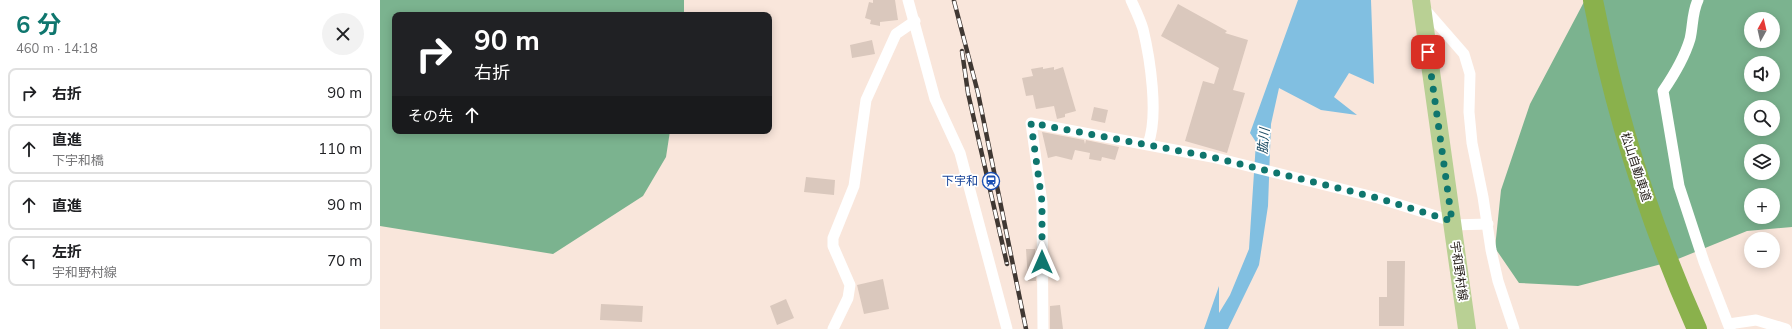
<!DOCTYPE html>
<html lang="ja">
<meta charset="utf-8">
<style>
:root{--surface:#fff;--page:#f2f2f2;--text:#202124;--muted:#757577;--line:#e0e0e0;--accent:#0f766e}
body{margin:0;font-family:"Nunito Sans","Noto Sans JP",sans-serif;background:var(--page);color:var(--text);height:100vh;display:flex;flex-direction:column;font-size:15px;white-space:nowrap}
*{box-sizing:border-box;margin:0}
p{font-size:13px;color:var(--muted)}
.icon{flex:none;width:22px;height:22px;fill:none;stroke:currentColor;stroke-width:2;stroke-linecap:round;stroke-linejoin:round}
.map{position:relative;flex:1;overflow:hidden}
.drawer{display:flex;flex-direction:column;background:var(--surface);width:380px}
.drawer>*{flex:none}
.guide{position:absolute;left:12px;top:12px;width:380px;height:122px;border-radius:8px;box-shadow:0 2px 10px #0003;background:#202124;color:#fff;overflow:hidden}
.needle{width:26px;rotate:8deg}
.tools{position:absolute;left:1364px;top:12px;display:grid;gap:8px}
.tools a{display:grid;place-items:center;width:36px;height:36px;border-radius:50%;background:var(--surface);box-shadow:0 2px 10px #0003;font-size:20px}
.pin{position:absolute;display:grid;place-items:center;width:34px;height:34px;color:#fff;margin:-17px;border-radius:8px;box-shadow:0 2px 6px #0006}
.me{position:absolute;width:44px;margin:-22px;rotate:0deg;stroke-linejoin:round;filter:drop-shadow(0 0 3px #0008)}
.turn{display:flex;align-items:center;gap:14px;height:84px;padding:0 16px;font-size:18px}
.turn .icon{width:52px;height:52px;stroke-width:2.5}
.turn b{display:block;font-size:28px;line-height:34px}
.then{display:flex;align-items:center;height:38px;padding:0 16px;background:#0003;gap:8px;font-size:15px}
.round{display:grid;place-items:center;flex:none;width:42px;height:42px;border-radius:21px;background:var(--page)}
.head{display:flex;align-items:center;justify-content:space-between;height:68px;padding:0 16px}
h1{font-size:24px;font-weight:700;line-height:30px;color:var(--accent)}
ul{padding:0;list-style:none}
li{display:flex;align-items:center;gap:12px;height:50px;margin:0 8px 6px;padding:0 8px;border:2px solid var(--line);border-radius:8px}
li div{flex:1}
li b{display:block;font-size:15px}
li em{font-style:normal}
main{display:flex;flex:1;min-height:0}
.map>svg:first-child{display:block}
.forest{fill:#7bb38f;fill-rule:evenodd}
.water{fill:#81bfe1}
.building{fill:#dac8bd}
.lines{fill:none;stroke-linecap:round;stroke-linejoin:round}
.minor{stroke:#fff;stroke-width:11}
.primary{stroke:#b9d094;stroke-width:18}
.motorway{stroke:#8ab14c;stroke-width:20}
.rail-casing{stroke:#403833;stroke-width:4.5}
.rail{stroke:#fff;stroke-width:3;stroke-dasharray:9;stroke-linecap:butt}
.route{stroke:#0f766e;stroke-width:7;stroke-dasharray:0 12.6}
.labels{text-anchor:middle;stroke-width:3.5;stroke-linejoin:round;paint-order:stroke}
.street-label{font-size:12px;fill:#241d19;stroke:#fff}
.transit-label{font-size:12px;fill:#164399;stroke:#fff;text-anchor:end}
.water-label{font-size:13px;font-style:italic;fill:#1c4c64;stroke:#fff}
</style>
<main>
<section class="drawer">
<div class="head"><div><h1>6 分</h1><p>460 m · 14:18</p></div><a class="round"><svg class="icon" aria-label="close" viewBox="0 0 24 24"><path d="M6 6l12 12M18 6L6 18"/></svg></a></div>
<ul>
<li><svg class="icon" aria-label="right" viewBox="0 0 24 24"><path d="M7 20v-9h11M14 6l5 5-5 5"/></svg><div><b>右折</b></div><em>90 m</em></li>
<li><svg class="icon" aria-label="ahead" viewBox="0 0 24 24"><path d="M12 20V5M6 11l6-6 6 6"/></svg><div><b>直進</b><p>下宇和橋</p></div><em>110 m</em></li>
<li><svg class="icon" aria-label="ahead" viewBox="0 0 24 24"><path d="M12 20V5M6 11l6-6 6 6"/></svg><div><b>直進</b></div><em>90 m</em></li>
<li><svg class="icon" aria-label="left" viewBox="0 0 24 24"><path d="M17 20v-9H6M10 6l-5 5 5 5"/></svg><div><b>左折</b><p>宇和野村線</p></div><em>70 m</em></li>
</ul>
</section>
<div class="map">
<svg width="1412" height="329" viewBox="0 0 1412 329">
<rect width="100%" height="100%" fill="#f9e6db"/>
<g class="forest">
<polygon points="0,0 304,0 304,15 15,15 15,131 290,131 286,157 263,196 173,254 0,226"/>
<path d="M1205 0H1412V227L1367 231 1293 261 1198 286 1139 283 1115 248 1121 190 1150 104ZM1371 19H1393V41H1371ZM1371 63H1393V85H1371ZM1371 107H1393V129H1371ZM1371 151H1393V173H1371ZM1371 195H1393V217H1371Z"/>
</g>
<polygon class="water" points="918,0 991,0 994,84 969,73 954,97 977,115 941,110 899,88 891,124 888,206 879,265 848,329 824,329 839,286 839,313 850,295 869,249 876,142 870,133"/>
<g class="building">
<polygon points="493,0 515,0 518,20 500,22 500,26 490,24 491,20 485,18 489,2 493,3"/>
<polygon points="798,4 847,31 845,33 868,40 853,90 865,93 847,153 805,141 823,81 834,84 839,68 781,36"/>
<polygon points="492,40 495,54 472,58 470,45"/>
<polygon points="663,67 663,69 674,67 674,70 683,67 696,111 685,114 685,117 677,119 674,106 656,109 653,95 646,96 642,78 653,76 651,69"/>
<polygon points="714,107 728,110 725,123 711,120"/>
<polygon points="662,132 704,140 705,144 706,140 739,147 735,160 722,157 721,161 709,159 710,153 695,150 692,160 676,156 668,158"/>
<polygon points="426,177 455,180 454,195 424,192"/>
<polygon points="646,249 655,249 656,281 648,281"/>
<polygon points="1007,261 1025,261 1024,326 999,326 999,297 1007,297"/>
<polygon points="503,279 509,309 484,314 477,285"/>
<polygon points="406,299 414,318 397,325 390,306"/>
<polygon points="221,304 263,306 262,322 220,320"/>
<polygon points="680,305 683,329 670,329 670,306"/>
</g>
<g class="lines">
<g class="minor">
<polyline points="528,0 555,99 580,153 627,329"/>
<path d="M751 0C755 9 760 19 763 29 770 58 779 116 768 144"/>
<path d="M1318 0C1312 12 1313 27 1310 39 1304 59 1294 75 1283 91L1299 186 1324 262 1350 329"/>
<polyline points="1043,7 1084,54 1090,74 1089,112 1092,143 1103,197 1111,250 1118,281 1134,329"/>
<polyline points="1072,225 1108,224"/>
<polyline points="1349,324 1376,320 1406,329"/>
<polyline points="453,329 468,298 470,285 453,246 453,238 474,186 486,100 516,34 535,21"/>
<polyline points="663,329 662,203 651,123 832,157 998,198 1072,221"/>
</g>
<polyline class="primary" points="1041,0 1087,329"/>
<path class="motorway" d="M1213 0C1235 113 1270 224 1317 329"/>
<g class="rail-casing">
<g id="rail">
<polyline points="574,1 598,93 646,329"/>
<polyline points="582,51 588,93 627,264"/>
</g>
</g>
<use href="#rail" class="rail"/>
</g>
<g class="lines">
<polyline class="route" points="662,262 662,202 651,123 832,157 998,198 1072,221 1048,52"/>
</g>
<defs>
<g id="station-ring" transform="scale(0.9)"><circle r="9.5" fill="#fff" stroke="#1a4fb4" stroke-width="1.5"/><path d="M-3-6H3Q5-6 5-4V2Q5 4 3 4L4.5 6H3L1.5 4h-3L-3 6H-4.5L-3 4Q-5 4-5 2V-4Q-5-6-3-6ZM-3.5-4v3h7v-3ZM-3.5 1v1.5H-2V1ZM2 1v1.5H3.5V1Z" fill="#1a4fb4"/></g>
</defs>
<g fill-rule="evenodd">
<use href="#station-ring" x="611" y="181"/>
</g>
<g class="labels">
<g class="street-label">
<text transform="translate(1256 167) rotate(72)" y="4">松山自動車道</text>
<text transform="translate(1079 271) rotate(82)" y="4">宇和野村線</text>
</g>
<g class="transit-label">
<text x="598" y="185">下宇和</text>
</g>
<g class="water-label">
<text transform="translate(883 141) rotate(-85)" y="5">肱川</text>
</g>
</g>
</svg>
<div class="tools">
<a><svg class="needle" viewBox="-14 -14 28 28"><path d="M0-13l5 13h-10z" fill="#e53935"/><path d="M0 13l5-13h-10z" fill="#757577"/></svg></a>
<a><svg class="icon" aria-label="sound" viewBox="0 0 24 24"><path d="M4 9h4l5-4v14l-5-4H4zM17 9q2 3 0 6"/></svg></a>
<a><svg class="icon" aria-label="search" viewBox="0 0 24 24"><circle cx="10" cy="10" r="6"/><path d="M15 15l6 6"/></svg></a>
<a><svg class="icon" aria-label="layers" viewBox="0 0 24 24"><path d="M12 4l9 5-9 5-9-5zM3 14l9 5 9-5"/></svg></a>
<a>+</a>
<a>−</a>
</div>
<div class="pin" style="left:1048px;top:52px;background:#d93025"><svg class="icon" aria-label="arrive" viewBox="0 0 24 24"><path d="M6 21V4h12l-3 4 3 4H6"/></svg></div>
<svg class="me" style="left:662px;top:262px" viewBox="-20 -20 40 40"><path d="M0-17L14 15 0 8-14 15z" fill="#0f766e" stroke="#fff" stroke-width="4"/></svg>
<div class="guide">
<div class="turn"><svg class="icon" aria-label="right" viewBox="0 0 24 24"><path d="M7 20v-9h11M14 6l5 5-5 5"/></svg><div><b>90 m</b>右折</div></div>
<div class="then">その先<svg class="icon" aria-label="ahead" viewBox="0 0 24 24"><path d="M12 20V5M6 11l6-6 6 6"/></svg></div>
</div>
</div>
</main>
